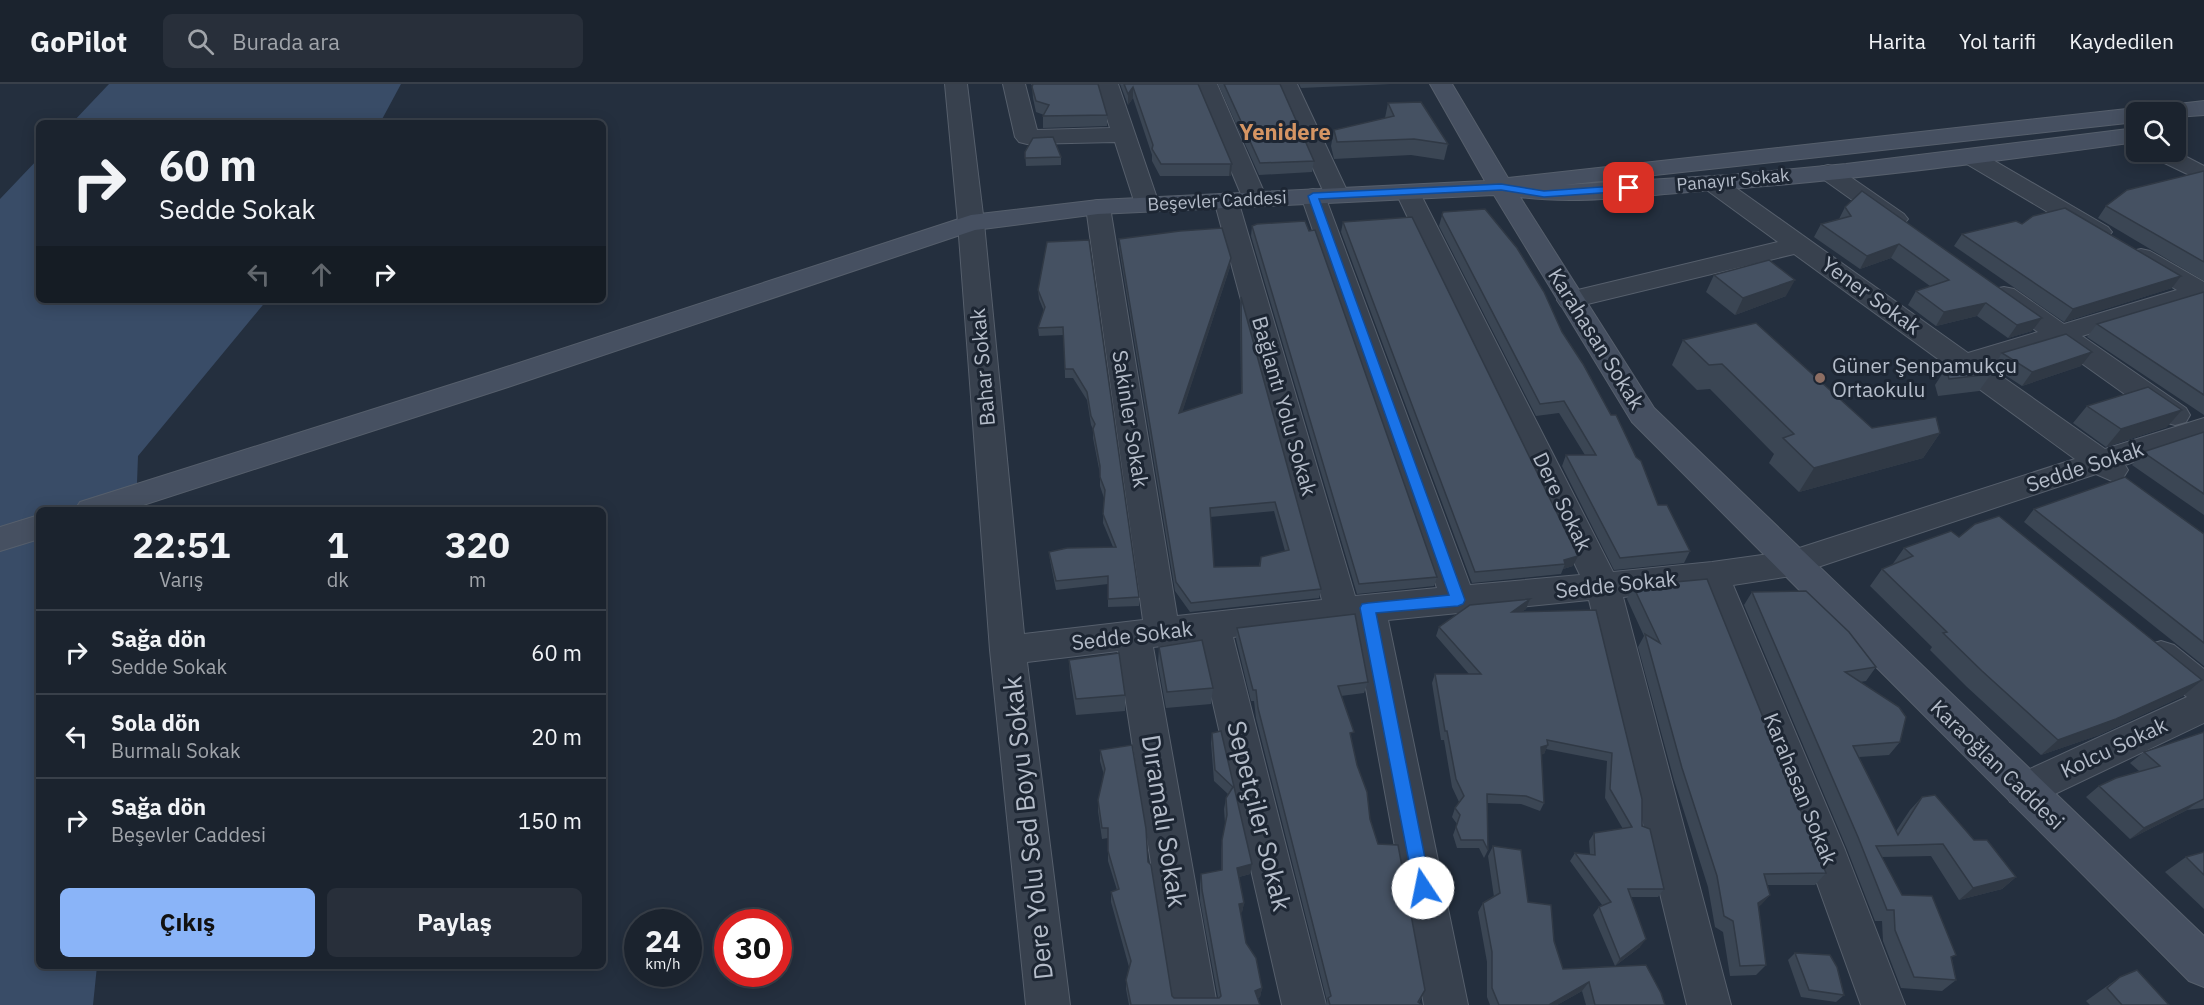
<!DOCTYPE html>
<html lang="tr">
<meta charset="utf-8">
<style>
:root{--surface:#1b232e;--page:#282f3a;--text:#f1f3f6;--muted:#a0a4aa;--line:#39404a;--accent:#8ab4f8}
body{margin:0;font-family:"IBM Plex Sans",sans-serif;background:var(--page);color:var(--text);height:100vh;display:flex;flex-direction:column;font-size:22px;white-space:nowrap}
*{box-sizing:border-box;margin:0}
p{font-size:20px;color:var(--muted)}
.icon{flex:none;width:33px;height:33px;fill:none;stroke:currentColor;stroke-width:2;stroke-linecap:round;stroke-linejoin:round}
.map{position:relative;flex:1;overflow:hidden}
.details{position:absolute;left:36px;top:423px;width:570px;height:462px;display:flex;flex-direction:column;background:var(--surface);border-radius:9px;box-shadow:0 3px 15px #0003,0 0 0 2px var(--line)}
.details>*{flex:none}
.hud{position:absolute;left:36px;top:36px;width:570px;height:183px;border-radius:9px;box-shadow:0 3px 15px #0003,0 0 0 2px var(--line);background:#1b232e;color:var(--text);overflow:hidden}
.tools{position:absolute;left:2126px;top:18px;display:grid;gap:12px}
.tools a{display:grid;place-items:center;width:60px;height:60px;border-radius:9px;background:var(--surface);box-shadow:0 3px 15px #0003,0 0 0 2px var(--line);font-size:30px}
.speed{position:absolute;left:624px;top:825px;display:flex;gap:12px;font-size:30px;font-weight:700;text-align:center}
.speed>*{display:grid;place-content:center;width:78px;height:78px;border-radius:50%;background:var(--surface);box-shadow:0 3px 15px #0003,0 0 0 2px var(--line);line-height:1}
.speed small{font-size:15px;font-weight:400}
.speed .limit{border:9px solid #d22;background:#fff;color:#111}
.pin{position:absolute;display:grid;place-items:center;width:51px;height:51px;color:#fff;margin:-26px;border-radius:12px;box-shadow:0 3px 9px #0006}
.me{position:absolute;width:66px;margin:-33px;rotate:349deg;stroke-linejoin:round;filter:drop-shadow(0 0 4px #0008)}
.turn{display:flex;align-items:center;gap:21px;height:126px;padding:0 24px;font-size:27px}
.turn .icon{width:78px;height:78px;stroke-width:2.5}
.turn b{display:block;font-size:42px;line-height:51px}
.lanes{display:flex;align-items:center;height:57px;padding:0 24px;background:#0003;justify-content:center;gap:30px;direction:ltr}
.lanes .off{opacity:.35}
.eta{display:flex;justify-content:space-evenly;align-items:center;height:102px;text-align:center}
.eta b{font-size:36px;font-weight:800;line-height:42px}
.primary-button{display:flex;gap:12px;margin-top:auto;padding:12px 24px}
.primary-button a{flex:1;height:69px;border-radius:9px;background:var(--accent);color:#111;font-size:24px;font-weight:800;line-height:69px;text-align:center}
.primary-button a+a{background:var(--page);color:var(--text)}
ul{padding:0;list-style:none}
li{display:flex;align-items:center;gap:18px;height:84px;padding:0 24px;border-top:2px solid var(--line)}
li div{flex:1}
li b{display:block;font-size:22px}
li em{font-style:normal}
header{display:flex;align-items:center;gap:36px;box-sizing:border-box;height:84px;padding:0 30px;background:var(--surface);border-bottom:2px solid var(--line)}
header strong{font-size:28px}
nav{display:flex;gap:33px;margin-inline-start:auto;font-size:21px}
.search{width:420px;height:54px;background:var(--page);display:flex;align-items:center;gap:15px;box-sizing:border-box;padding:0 21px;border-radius:9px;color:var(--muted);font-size:22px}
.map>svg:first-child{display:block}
.water{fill:#394c67}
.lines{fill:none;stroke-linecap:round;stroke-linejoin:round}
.street-casing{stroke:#565f6c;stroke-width:2}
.secondary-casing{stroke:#565f6c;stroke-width:2}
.street{fill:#38414e;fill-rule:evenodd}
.secondary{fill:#465061;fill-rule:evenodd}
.wall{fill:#3b4654;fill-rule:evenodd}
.shaded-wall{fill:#303945}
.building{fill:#455162;stroke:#303945;stroke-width:1.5;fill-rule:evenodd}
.route{fill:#1a73e8;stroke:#114b97;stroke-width:1.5}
.education-dot{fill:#8d6e63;stroke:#1d2633;stroke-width:2}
.labels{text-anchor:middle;stroke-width:6;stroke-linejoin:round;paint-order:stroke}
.far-street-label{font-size:18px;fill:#b4bcc9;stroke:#1d2633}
.street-label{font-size:21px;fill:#b4bcc9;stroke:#1d2633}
.poi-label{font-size:21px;fill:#b4bcc9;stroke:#1d2633;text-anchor:start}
.far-district-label{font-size:22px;font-weight:bold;fill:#d59563;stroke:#1d2633}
.near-street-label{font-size:26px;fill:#b4bcc9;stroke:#1d2633}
</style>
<header>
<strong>GoPilot</strong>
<div class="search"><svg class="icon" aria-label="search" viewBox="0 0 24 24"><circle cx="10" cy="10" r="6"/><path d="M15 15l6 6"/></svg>Burada ara</div>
<nav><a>Harita</a><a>Yol tarifi</a><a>Kaydedilen</a></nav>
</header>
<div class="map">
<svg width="2204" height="921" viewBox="0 0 2204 921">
<rect width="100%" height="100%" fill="#242f3e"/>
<g class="water">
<polygon points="109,0 401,0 380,39 72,39"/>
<polygon points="39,74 39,216 267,216 138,372 136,426 39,426 39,882 97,882 93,921 0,921 0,115"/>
</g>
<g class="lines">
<g class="street-casing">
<g id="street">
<polygon points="945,0 967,0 984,139 1024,550 1143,536 1086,123 1089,118 1098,116 1107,118 1110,123 1177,532 1322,516 1214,116 1217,111 1226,109 1235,111 1238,116 1355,512 1437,504 1301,112 1304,107 1313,105 1322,107 1325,112 1470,501 1580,491 1396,109 1399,104 1408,102 1417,104 1420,109 1613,488 1712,478 1790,467 2075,375 1794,170 1571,224 1561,222 1557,216 1561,210 1778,158 1704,104 1701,99 1704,94 1713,92 1722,94 1968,269 2038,248 1994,217 1991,211 1994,205 2004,203 2014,205 2064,240 2177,206 2132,179 2128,173 2132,167 2141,165 2150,167 2204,198 2204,218 2198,217 2082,252 2186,324 2190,331 2186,338 2175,341 2164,338 2056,261 1987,282 2105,365 2204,334 2204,355 2125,381 2128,386 2123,394 2112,397 2096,390 1791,492 1733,501 1845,766 1905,921 1861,921 1805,766 1701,505 1623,513 1731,921 1687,921 1589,516 1388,536 1468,921 1424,921 1354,539 1233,553 1326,921 1282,921 1199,558 1153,563 1217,921 1173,921 1118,567 1027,578 1070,921 1026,921 990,566 958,139"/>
<polygon points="1003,0 1025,0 1037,46 1110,44 1096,0 1118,0 1159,120 1156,125 1147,127 1138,125 1135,120 1115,58 1027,60 1019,58 1015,53"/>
<polygon points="1195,0 1217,0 1267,115 1264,120 1255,122 1246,120 1243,115"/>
<polygon points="1275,0 1297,0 1349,111 1346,116 1337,118 1328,116 1325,111"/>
<polygon points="1973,67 1981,69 2108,143 2112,148 2108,153 2099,156 2090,153 1965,79 1961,74 1965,69"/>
<polygon points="2175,67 2204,82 2204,98 2152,73 2148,68"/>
<polygon points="1828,81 1836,83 1904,130 1908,135 1904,140 1895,143 1886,140 1820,93 1816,88 1820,83"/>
<polygon points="2161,557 2174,561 2204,585 2204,639 2038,718 2024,723 2010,718 2004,706 2010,694 2187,613 2148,581 2143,571 2148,561"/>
</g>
</g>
<g class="secondary-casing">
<g id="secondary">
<path d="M1430 0H1452L1508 94 2136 24 2144 26 2146 28H2136V38L1564 101 1730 91 1846 80 2136 44V58C1992 78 1847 97 1702 107 1642 111 1580 121 1520 113L1654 324 2204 852V903L2189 897 1632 338 1494 111 1098 130 975 146 508 303 128 426H75L80 418 488 289 971 131 1098 116 1485 97Z"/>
<polygon points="2204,17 2204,31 2175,33 2175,28 2149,28 2152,23"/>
<polygon points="39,431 39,455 0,467 0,443"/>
</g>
</g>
<use href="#street" class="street"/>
<use href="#secondary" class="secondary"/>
</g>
<g class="wall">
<polygon points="1031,0 1098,0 1107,31 1107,42 1043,44 1043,32 1044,31 1036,28 1033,14 1032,2"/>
<polygon points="1120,0 1198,0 1232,80 1231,92 1160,92 1152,77 1152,71 1133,14 1128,21"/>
<polygon points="1218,0 1280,0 1314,77 1312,88 1259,91"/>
<polygon points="1299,0 1391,0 1301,4"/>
<polygon points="1388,19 1448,60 1444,76 1411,71 1334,75 1331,62 1334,46 1385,34"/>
<polygon points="1025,68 1061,73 1061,81 1026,82"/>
<polygon points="2204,87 2204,197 2098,134 2106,122"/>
<polygon points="1845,123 2032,247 2008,254 1977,232 1936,242 1908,221 1916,207 1930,202 1891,174 1860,185 1814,153 1821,140 1839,135"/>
<polygon points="1443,128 1562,248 1658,421 1690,467 1684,479 1614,486 1562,382 1566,371 1585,371 1559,329 1536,332 1439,142"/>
<polygon points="1343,138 1573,482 1563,485 1561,490 1472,499 1341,148"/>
<polygon points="2022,140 2172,204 2064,238 1954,162 1962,150"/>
<polygon points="1252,142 1437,493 1434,502 1357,510 1251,152"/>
<path d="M1119 155 1230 183 1182 328 1241 309 1240 222 1241 213 1321 505 1319 514 1190 528 1175 507 1119 164ZM1274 427 1285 467 1261 473 1259 482 1214 483 1210 433Z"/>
<polygon points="1089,156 1139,513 1139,522 1108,523 1108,500 1056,506 1050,476 1049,468 1113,463 1103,439 1104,414 1100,402 1100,390 1093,354 1093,345 1091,341 1087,316 1073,294 1065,294 1064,251 1039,252 1038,244 1044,227 1039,215 1038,206"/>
<polygon points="1714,191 1786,212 1735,231 1706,208"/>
<polygon points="2204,208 2204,331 2087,253 2097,240"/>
<polygon points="1683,256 1872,344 1940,349 1923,374 1799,408 1769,379 1774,370 1710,305 1697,306 1672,281"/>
<polygon points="2002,269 2081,282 2022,302 1993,283"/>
<polygon points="1946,284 1991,290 1979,307 1938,312 1935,301"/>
<polygon points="2087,322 2167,343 2106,363 2073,339"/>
<polygon points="2204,348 2204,431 2132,381 2143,368"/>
<polygon points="2034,425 2204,450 2204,582 2024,438"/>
<polygon points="1959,453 2183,612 2099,651 2041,671 1967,603 1930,566 1932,563 1870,502 1882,485 1892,481 1904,464"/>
<polygon points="1633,502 1826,789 1815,801 1767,801 1770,811 1758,823 1766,881 1756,891 1730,892 1723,848 1715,843 1708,803 1674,696 1638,563 1644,552 1627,515"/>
<polygon points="1752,508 1876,583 1866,597 1860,598 1900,658 1889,671 1859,673 1896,747 1910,726 1922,713 1974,756 2016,793 2002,805 1959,816 1931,772 1882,773 1902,811 1952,875 1956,896 1942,907 1901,904 1883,857 1882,837 1875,837 1847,765 1744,521"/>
<polygon points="1530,515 1526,525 1521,528 1596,526 1642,742 1664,805 1658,813 1631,813 1640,863 1615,882 1665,921 1586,921 1582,907 1557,921 1490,921 1487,913 1487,878 1478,828 1483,819 1494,813 1488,772 1493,762 1528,818 1554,857 1563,885 1615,882 1593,831 1599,823 1602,821 1570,777 1575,769 1590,770 1589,757 1594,749 1623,745 1605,714 1607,677 1546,665 1544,670 1541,670 1544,719 1540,727 1521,720 1487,719 1488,766 1484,774 1479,764 1457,764 1453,751 1457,740 1452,733 1455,724 1459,718 1452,703 1444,656 1441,656 1432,599 1435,590 1469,590 1436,552 1439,543"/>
<polygon points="1237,544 1368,598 1364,609 1341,612 1370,735 1425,906 1419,919 1422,921 1326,921 1327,917 1256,634 1254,617 1251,617 1236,555"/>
<polygon points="1159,563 1213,604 1211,620 1166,624 1158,580"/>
<polygon points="1069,576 1125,611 1125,627 1076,631 1070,592"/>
<polygon points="1221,647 1252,780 1250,790 1239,793 1244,819 1242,828 1240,829 1246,859 1262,904 1260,913 1258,914 1260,921 1129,921 1126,905 1126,896 1129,883 1111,818 1111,808 1117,806 1108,777 1108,754 1102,755 1098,727 1098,716 1104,691 1100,677 1100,666 1148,778 1172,912 1174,914 1218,914 1200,816 1200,800 1201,790 1221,787 1221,766 1225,740 1224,725 1226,714 1228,710 1214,697 1211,659 1212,649"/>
<polygon points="2204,648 2204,724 2203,724 2187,726 2130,755 2086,713 2099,702 2139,687 2130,679 2144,668"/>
<polygon points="2204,768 2204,825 2165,788 2186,773"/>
<polygon points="1795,869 1844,911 1836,918 1801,913 1788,876"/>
<polygon points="2120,893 2169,921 2090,921 2086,917 2100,907"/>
</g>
<g class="shaded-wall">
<polygon points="1133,3 1133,14 1128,21 1128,10"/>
<polygon points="1232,80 1231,92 1229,92 1230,81"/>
<polygon points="1899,160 1891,174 1860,185 1867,172"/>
<polygon points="1231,174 1230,183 1179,338 1179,329"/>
<polygon points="2181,192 2172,204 2064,238 2073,225"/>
<polygon points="1795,196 1786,212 1735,231 1743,214"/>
<polygon points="1986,219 1977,232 1936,242 1944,228"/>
<polygon points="2042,234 2032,247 2008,254 2017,241"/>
<polygon points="2092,268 2081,282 2022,302 2032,288"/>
<polygon points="2182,326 2167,343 2106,363 2121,345"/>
<polygon points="1940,349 1923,374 1799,408 1814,384"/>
<polygon points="1578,472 1573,482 1563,485 1565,480 1564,476"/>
<polygon points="1530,515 1526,525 1508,537 1512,528"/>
<polygon points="2202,596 2183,612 2099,651 2041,671 2058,656"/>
<polygon points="1548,661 1544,670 1537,672 1541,663"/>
<polygon points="2202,715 2187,726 2130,755 2144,744"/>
<polygon points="1252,780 1250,790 1235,794 1237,784"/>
<polygon points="2016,793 2002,805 1959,816 1973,804"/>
<polygon points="1770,811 1761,821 1748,830 1758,819"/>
<polygon points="1244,819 1242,828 1237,829 1239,820"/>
<polygon points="1646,855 1640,863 1615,882 1620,875"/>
<polygon points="1589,898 1582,907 1557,921 1549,921"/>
<polygon points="1262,904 1260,913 1253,916 1255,907"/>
</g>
<g class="building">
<polygon points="1033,0 1098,0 1107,31 1043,32 1049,21 1036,17 1032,3"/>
<polygon points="1124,0 1198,0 1232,80 1161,80 1152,65 1153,61 1133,3 1128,10"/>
<polygon points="1224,0 1280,0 1314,77 1260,79"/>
<polygon points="1421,18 1448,60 1414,55 1337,58 1334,46 1394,32 1388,19"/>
<polygon points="1053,53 1061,73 1025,74 1025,68 1033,54"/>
<polygon points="2204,87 2204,178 2106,122 2127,106"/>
<polygon points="1862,107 2042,234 2017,241 1986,219 1944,228 1916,207 1949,196 1899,160 1867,172 1821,140 1851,132 1845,123"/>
<polygon points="2065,124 2181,192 2073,225 1962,150 2016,137 2022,140 2033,132"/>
<polygon points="1485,125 1517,164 1544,208 1562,248 1583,280 1611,331 1616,331 1636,373 1641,377 1658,421 1667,421 1690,467 1620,474 1566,371 1596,371 1564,317 1540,320 1442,131 1443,128"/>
<polygon points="1412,133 1578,472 1564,476 1565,480 1475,488 1343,138"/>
<polygon points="1305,137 1309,147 1315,146 1437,493 1359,500 1252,142 1257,140"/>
<path d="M1222 144 1231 174 1179 329 1242 309 1241 213 1321 505 1191 519 1176 498 1119 155 1180 147ZM1275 418 1289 466 1261 473 1260 482 1214 483 1210 424Z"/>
<polygon points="1089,156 1139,513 1108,515 1108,492 1056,497 1049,468 1067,464 1116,463 1103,430 1105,406 1100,393 1100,382 1093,345 1095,340 1091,332 1087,308 1073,285 1065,285 1063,243 1038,244 1045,223 1038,206 1047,158"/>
<polygon points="1769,176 1795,196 1743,214 1714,191"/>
<polygon points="2204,208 2204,311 2097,240"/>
<polygon points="1756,239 1872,344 1936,333 1940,349 1814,384 1783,354 1794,350 1722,280 1709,281 1683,256"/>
<polygon points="2066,250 2092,268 2032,288 2002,269"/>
<polygon points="1971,276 1991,290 1949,295 1946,284"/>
<polygon points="2148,303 2182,326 2121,345 2087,322"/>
<polygon points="2204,348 2204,410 2143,368"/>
<polygon points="2125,393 2204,450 2204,559 2034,425"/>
<polygon points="1999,432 2202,596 2116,635 2058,656 1982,587 1943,549 1947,548 1882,485 1913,472 1904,464 1951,447 1959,453 1975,440"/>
<polygon points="1707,495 1826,789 1764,790 1770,811 1758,819 1766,881 1740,882 1733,837 1724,832 1717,792 1682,684 1645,550 1660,559 1633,502"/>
<polygon points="1806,507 1849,548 1876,583 1845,588 1899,623 1906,633 1900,658 1853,662 1898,751 1922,713 1935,711 1974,756 1987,756 2016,793 1973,804 1943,760 1876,762 1902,811 1932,812 1956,871 1951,873 1956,896 1914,893 1895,846 1894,826 1887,826 1858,753 1752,508"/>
<polygon points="1530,515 1512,528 1596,526 1642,715 1642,742 1650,745 1664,805 1628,805 1646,855 1620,875 1599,823 1611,818 1575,769 1595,771 1594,749 1632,743 1610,705 1612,669 1547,656 1548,661 1541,663 1544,719 1526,712 1487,710 1488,766 1483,756 1461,756 1456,743 1460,731 1455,724 1464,712 1456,695 1447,647 1445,647 1435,590 1481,590 1439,543 1470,521"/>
<polygon points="1355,530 1368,598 1338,602 1354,648 1350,649 1357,681 1367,708 1370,735 1378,760 1398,761 1425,906 1418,918 1422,921 1330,921 1328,914 1331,912 1258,624 1256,606 1253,606 1237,544"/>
<polygon points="1202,556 1213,604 1167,608 1159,563"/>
<polygon points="1119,569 1125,611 1076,615 1069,576"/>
<polygon points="1221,647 1252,780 1237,784 1244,819 1239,820 1246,859 1256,874 1262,904 1255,907 1260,921 1131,921 1126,896 1131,877 1111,808 1119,805 1108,767 1108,744 1102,744 1098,716 1105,685 1100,666 1132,661 1146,745 1148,778 1151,781 1172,912 1174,914 1219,914 1221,912 1202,806 1201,790 1222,786 1222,756 1227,731 1226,714 1233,703 1215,686 1212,649"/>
<polygon points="2204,648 2204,715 2144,744 2099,702 2116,694 2160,682 2144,668"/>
<polygon points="1493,762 1521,766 1528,818 1551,821 1554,857 1563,885 1646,881 1661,909 1665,921 1595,921 1589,898 1549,921 1499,921 1492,904 1492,868 1483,819 1500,809"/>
<polygon points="2204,768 2204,791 2186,773"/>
<polygon points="1795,869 1830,871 1837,883 1844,911 1809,906"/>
<polygon points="2137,886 2169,921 2122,921 2107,904 2120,893"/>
</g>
<polygon class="route" points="1501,100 1544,107 1629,101 1634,104 1629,107 1544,113 1501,106 1319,115 1465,516 1463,520 1458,522 1376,529 1431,804 1429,810 1423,812 1417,810 1414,804 1360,524 1362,520 1368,519 1449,511 1308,112 1313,109"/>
<circle class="education-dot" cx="1820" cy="294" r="6"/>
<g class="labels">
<g class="far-street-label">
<text transform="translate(1733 96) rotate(-5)" y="6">Panayır Sokak</text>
<text transform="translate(1217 117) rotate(-3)" y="6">Beşevler Caddesi</text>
</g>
<g class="street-label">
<text transform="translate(1871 212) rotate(36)" y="7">Yener Sokak</text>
<text transform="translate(1596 255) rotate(58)" y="7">Karahasan Sokak</text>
<text transform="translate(983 283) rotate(-95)" y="7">Bahar Sokak</text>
<text transform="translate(1284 322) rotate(74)" y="7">Bağlantı Yolu Sokak</text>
<text transform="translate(1130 335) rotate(81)" y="7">Sakinler Sokak</text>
<text transform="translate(2085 383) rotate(-18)" y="7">Sedde Sokak</text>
<text transform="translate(1562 418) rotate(64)" y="7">Dere Sokak</text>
<text transform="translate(1616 501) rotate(-6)" y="7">Sedde Sokak</text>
<text transform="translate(1132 552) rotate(-7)" y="7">Sedde Sokak</text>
<text transform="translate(2114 664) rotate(-25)" y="7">Kolcu Sokak</text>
<text transform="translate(1997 681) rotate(44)" y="7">Karaoğlan Caddesi</text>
<text transform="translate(1800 705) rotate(68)" y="7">Karahasan Sokak</text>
</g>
<g class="poi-label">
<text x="1832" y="289">Güner Şenpamukçu<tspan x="1832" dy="24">Ortaokulu</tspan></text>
</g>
<g class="far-district-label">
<text x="1285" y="56">Yenidere</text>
</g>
<g class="near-street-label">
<text transform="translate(1259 732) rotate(76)" y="9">Sepetçiler Sokak</text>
<text transform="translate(1164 737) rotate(81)" y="9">Dıramalı Sokak</text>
<text transform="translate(1028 744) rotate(-96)" y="9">Dere Yolu Sed Boyu Sokak</text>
</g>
</g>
</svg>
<div class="tools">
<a><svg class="icon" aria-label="search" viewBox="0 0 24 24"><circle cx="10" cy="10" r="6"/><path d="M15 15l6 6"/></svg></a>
</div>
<div class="speed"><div>24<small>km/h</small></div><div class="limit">30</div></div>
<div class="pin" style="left:1629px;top:104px;background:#d93025"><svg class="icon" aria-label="arrive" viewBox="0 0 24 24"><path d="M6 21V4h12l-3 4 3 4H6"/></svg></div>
<svg class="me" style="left:1423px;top:804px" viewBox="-20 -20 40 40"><circle r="19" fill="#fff"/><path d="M0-13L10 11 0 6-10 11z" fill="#1a73e8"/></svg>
<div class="hud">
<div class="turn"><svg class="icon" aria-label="right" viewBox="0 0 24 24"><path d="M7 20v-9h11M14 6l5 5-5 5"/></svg><div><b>60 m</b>Sedde Sokak</div></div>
<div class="lanes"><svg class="icon off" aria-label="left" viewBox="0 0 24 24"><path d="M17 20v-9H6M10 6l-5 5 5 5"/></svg><svg class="icon off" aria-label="ahead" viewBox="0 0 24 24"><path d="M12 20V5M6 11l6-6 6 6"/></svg><svg class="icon" aria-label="right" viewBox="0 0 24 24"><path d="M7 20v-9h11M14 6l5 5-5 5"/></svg></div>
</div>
<section class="details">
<div class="eta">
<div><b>22:51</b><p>Varış</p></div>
<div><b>1</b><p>dk</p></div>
<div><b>320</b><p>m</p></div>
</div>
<ul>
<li><svg class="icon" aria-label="right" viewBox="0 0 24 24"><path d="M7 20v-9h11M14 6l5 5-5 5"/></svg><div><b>Sağa dön</b><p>Sedde Sokak</p></div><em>60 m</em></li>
<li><svg class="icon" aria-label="left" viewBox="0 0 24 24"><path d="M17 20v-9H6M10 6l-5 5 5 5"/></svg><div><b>Sola dön</b><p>Burmalı Sokak</p></div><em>20 m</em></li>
<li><svg class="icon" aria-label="right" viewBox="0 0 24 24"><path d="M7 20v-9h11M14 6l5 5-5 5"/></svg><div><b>Sağa dön</b><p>Beşevler Caddesi</p></div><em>150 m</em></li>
</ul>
<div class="primary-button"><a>Çıkış</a><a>Paylaş</a></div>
</section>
</div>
